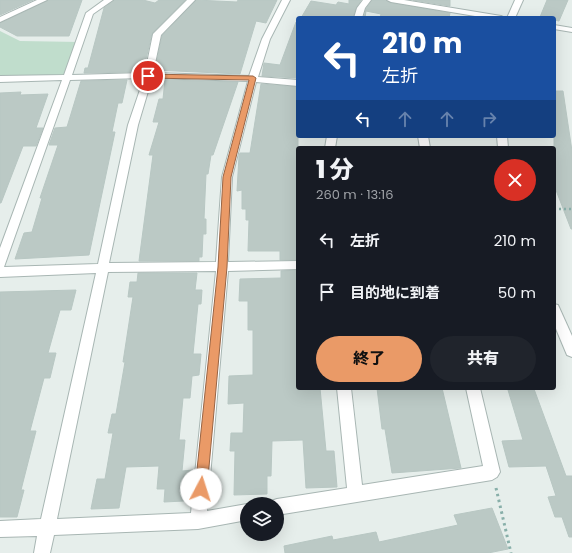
<!DOCTYPE html>
<html lang="ja">
<meta charset="utf-8">
<style>
:root{--surface:#171b24;--page:#20242c;--text:#f1f3f6;--muted:#9ea1a6;--accent:#ea9a67}
body{margin:0;font-family:Poppins,"Noto Sans JP",sans-serif;background:var(--page);color:var(--text);height:100vh;display:flex;flex-direction:column;font-size:15px;white-space:nowrap}
*{box-sizing:border-box;margin:0}
p{font-size:13px;color:var(--muted)}
.icon{flex:none;width:22px;height:22px;fill:none;stroke:currentColor;stroke-width:2;stroke-linecap:round;stroke-linejoin:round}
.map{position:relative;flex:1;overflow:hidden}
.side{position:absolute;left:296px;top:146px;width:260px;height:244px;display:flex;flex-direction:column;background:var(--surface);border-radius:4px;box-shadow:0 4px 16px #0002}
.side>*{flex:none}
.top-card{position:absolute;left:296px;top:16px;width:260px;height:122px;border-radius:4px;box-shadow:0 4px 16px #0002;background:#1a4fa0;color:#fff;overflow:hidden}
.controls{position:absolute;left:240px;top:497px;display:grid;gap:8px}
.controls a{display:grid;place-items:center;width:44px;height:44px;border-radius:50%;background:var(--surface);box-shadow:0 4px 16px #0002;font-size:20px}
.pin{position:absolute;display:grid;place-items:center;width:34px;height:34px;color:#fff;margin:-17px;border:2px solid #fff;border-radius:50%;box-shadow:0 1px 4px #0007}
.me{position:absolute;width:44px;margin:-22px;rotate:5deg;stroke-linejoin:round;filter:drop-shadow(0 0 3px #0008)}
.turn{display:flex;align-items:center;gap:14px;height:84px;padding:0 20px;font-size:18px}
.turn .icon{width:52px;height:52px;stroke-width:2.5}
.turn b{display:block;font-size:28px;line-height:34px}
.lanes{display:flex;align-items:center;height:38px;padding:0 20px;background:#0003;justify-content:center;gap:20px;direction:ltr}
.lanes .off{opacity:.35}
.round{display:grid;place-items:center;flex:none;width:42px;height:42px;border-radius:21px;background:var(--page)}
.overview{display:flex;align-items:center;justify-content:space-between;height:68px;padding:0 20px}
h1{font-size:24px;font-weight:800;line-height:30px}
.button{display:flex;gap:8px;margin-top:auto;padding:8px 20px}
.button a{flex:1;height:46px;border-radius:24px;background:var(--accent);color:#111;font-size:16px;font-weight:800;line-height:46px;text-align:center}
.button a+a{background:var(--page);color:var(--text)}
ul{padding:0;list-style:none}
li{display:flex;align-items:center;gap:12px;height:52px;padding:0 20px}
li div{flex:1}
li b{display:block;font-size:15px}
li em{font-style:normal}
.map>svg:first-child{display:block}
.green{fill:#c0ddcc}
.building{fill:#bbc9c5;stroke:#b8c7c3}
.lines{fill:none;stroke-linecap:round;stroke-linejoin:round}
.minor-casing{stroke:#a8b6b3;stroke-width:2}
.path-far1{stroke:#88afa9;stroke-width:2.5;stroke-dasharray:2 3;stroke-linecap:butt}
.path{stroke:#88afa9;stroke-width:3;stroke-dasharray:2.5 3.5;stroke-linecap:butt}
.minor{fill:#fff;fill-rule:evenodd}
.route{fill:#ea9a67;stroke:#986443}
</style>
<div class="map">
<svg width="572" height="553" viewBox="0 0 572 553">
<rect width="100%" height="100%" fill="#e6eeeb"/>
<polygon class="green" points="0,31 20,41 80,42 67,78 0,79"/>
<g class="building">
<polygon points="0,0 33,0 0,15"/>
<polygon points="48,0 82,0 69,36 17,36 0,27 0,23"/>
<polygon points="114,0 143,0 155,3 159,0 185,0 152,33 144,68 134,67 134,72 84,73 85,68 88,68 104,8"/>
<polygon points="196,0 237,2 238,0 277,0 266,23 256,21 240,74 155,70 162,36"/>
<polygon points="349,0 361,0 356,8 353,18 301,18 311,1 336,5 338,2 349,4"/>
<polygon points="372,0 386,0 391,3 450,13 449,18 380,18 381,14 366,11 365,18 364,18 366,9"/>
<polygon points="413,0 450,0 450,6"/>
<polygon points="547,0 568,0 559,21 554,20 554,18 540,17"/>
<polygon points="296,22 298,22 298,78 262,76 264,63 280,65"/>
<polygon points="127,80 122,103 118,103 112,132 115,132 89,255 15,259 24,233 32,232 42,198 40,198 58,145 49,145 55,128 67,127 81,81"/>
<polygon points="165,80 238,82 213,155 211,155 208,174 206,174 204,219 206,219 206,234 203,234 202,257 199,257 199,261 139,261 153,155 149,155 159,122 153,122 159,99 163,99"/>
<polygon points="261,84 298,87 298,260 280,260 280,251 248,251 249,220 246,220 246,209 242,209 242,190 237,191 239,156 240,153 250,153"/>
<polygon points="554,91 563,91 572,151 572,229 571,229 554,185"/>
<polygon points="21,92 20,95 48,94 36,128 43,128 36,146 23,146 1,203 0,203 0,93"/>
<polygon points="298,270 298,388 320,388 326,451 334,451 337,487 306,488 303,440 272,441 271,476 267,476 267,494 234,495 235,451 230,451 231,433 243,433 244,403 228,404 229,376 253,375 253,330 248,330 248,301 239,301 240,279 281,278 281,271"/>
<polygon points="138,273 197,273 195,290 202,290 201,304 198,304 193,354 201,354 199,375 192,376 190,398 183,398 179,440 185,440 182,471 193,470 192,488 185,489 184,501 164,502 165,489 157,489 159,466 126,467 119,508 91,509 97,479 105,479 113,433 108,433 112,414 116,414 125,362 123,362 133,297 128,297 130,282 137,282"/>
<polygon points="76,290 71,310 60,310 48,353 56,353 50,378 44,378 30,431 36,431 21,490 24,490 17,517 0,517 0,292"/>
<polygon points="377,388 442,388 461,468 392,473 385,429 382,429"/>
<polygon points="534,389 566,476 572,476 572,537 569,537 562,517 555,517 548,497 556,496 546,466 509,467 502,441 523,440 508,390"/>
<polygon points="492,508 508,549 488,553 285,553 284,546 332,536 333,540 376,532 379,542 458,525 454,515"/>
</g>
<g class="lines">
<g class="minor-casing">
<g id="minor">
<polygon points="37,0 47,0 0,22 0,17"/>
<path d="M104 0H113L93 14 72 75 145 73 153 34 187 0H195L161 35 153 73 249 76 262 39 282 0H290L270 39 258 77 298 80V86L256 82 232 177 228 262 298 261V269L228 271 207 511 247 504V520L198 529 54 535 50 553H34L37 536 0 537V521L41 519 96 273 0 277V248L62 80 0 82V76L64 75 86 13ZM144 78 128 125 98 264 4 267 70 80ZM152 78 248 81 222 177 216 262 109 263 138 125ZM216 271 191 513 57 519 108 272Z"/>
<polygon points="363,0 371,0 365,8 362,18 354,18 357,8"/>
<polygon points="387,0 404,0 501,16 505,18 487,18 391,2"/>
<polygon points="515,0 523,0 515,18 507,18"/>
<polygon points="554,25 572,28 572,32 554,29"/>
<polygon points="327,136 337,136 335,148 325,148"/>
<polygon points="418,136 428,136 430,148 420,148"/>
<polygon points="497,136 507,136 508,148 498,148"/>
<polygon points="554,304 558,305 572,336 572,357 567,355 554,324"/>
<polygon points="337,388 351,388 362,485 483,466 466,388 480,388 500,472 497,477 492,480 277,515 277,504 270,504 271,501 277,499 347,488"/>
</g>
</g>
<polyline class="path-far1" points="554,209 572,209"/>
<polyline class="path" points="496,488 511,553"/>
<use href="#minor" class="minor"/>
</g>
<polygon class="route" points="146,74 253,76 256,78 231,177 227,267 207,489 205,493 201,495 197,493 195,489 218,267 223,177 249,80 148,78 145,76"/>
</svg>
<div class="controls">
<a><svg class="icon" aria-label="layers" viewBox="0 0 24 24"><path d="M12 4l9 5-9 5-9-5zM3 14l9 5 9-5"/></svg></a>
</div>
<div class="pin" style="left:148px;top:76px;background:#d93025"><svg class="icon" aria-label="arrive" viewBox="0 0 24 24"><path d="M6 21V4h12l-3 4 3 4H6"/></svg></div>
<svg class="me" style="left:201px;top:489px" viewBox="-20 -20 40 40"><circle r="19" fill="#fff"/><path d="M0-13L10 11 0 6-10 11z" fill="#ea9a67"/></svg>
<div class="top-card">
<div class="turn"><svg class="icon" aria-label="left" viewBox="0 0 24 24"><path d="M17 20v-9H6M10 6l-5 5 5 5"/></svg><div><b>210 m</b>左折</div></div>
<div class="lanes"><svg class="icon" aria-label="left" viewBox="0 0 24 24"><path d="M17 20v-9H6M10 6l-5 5 5 5"/></svg><svg class="icon off" aria-label="ahead" viewBox="0 0 24 24"><path d="M12 20V5M6 11l6-6 6 6"/></svg><svg class="icon off" aria-label="ahead" viewBox="0 0 24 24"><path d="M12 20V5M6 11l6-6 6 6"/></svg><svg class="icon off" aria-label="right" viewBox="0 0 24 24"><path d="M7 20v-9h11M14 6l5 5-5 5"/></svg></div>
</div>
<section class="side">
<div class="overview"><div><h1>1 分</h1><p>260 m · 13:16</p></div><a class="round" style="background:#d93025;color:#fff"><svg class="icon" aria-label="close" viewBox="0 0 24 24"><path d="M6 6l12 12M18 6L6 18"/></svg></a></div>
<ul>
<li><svg class="icon" aria-label="left" viewBox="0 0 24 24"><path d="M17 20v-9H6M10 6l-5 5 5 5"/></svg><div><b>左折</b></div><em>210 m</em></li>
<li><svg class="icon" aria-label="arrive" viewBox="0 0 24 24"><path d="M6 21V4h12l-3 4 3 4H6"/></svg><div><b>目的地に到着</b></div><em>50 m</em></li>
</ul>
<div class="button"><a>終了</a><a>共有</a></div>
</section>
</div>
